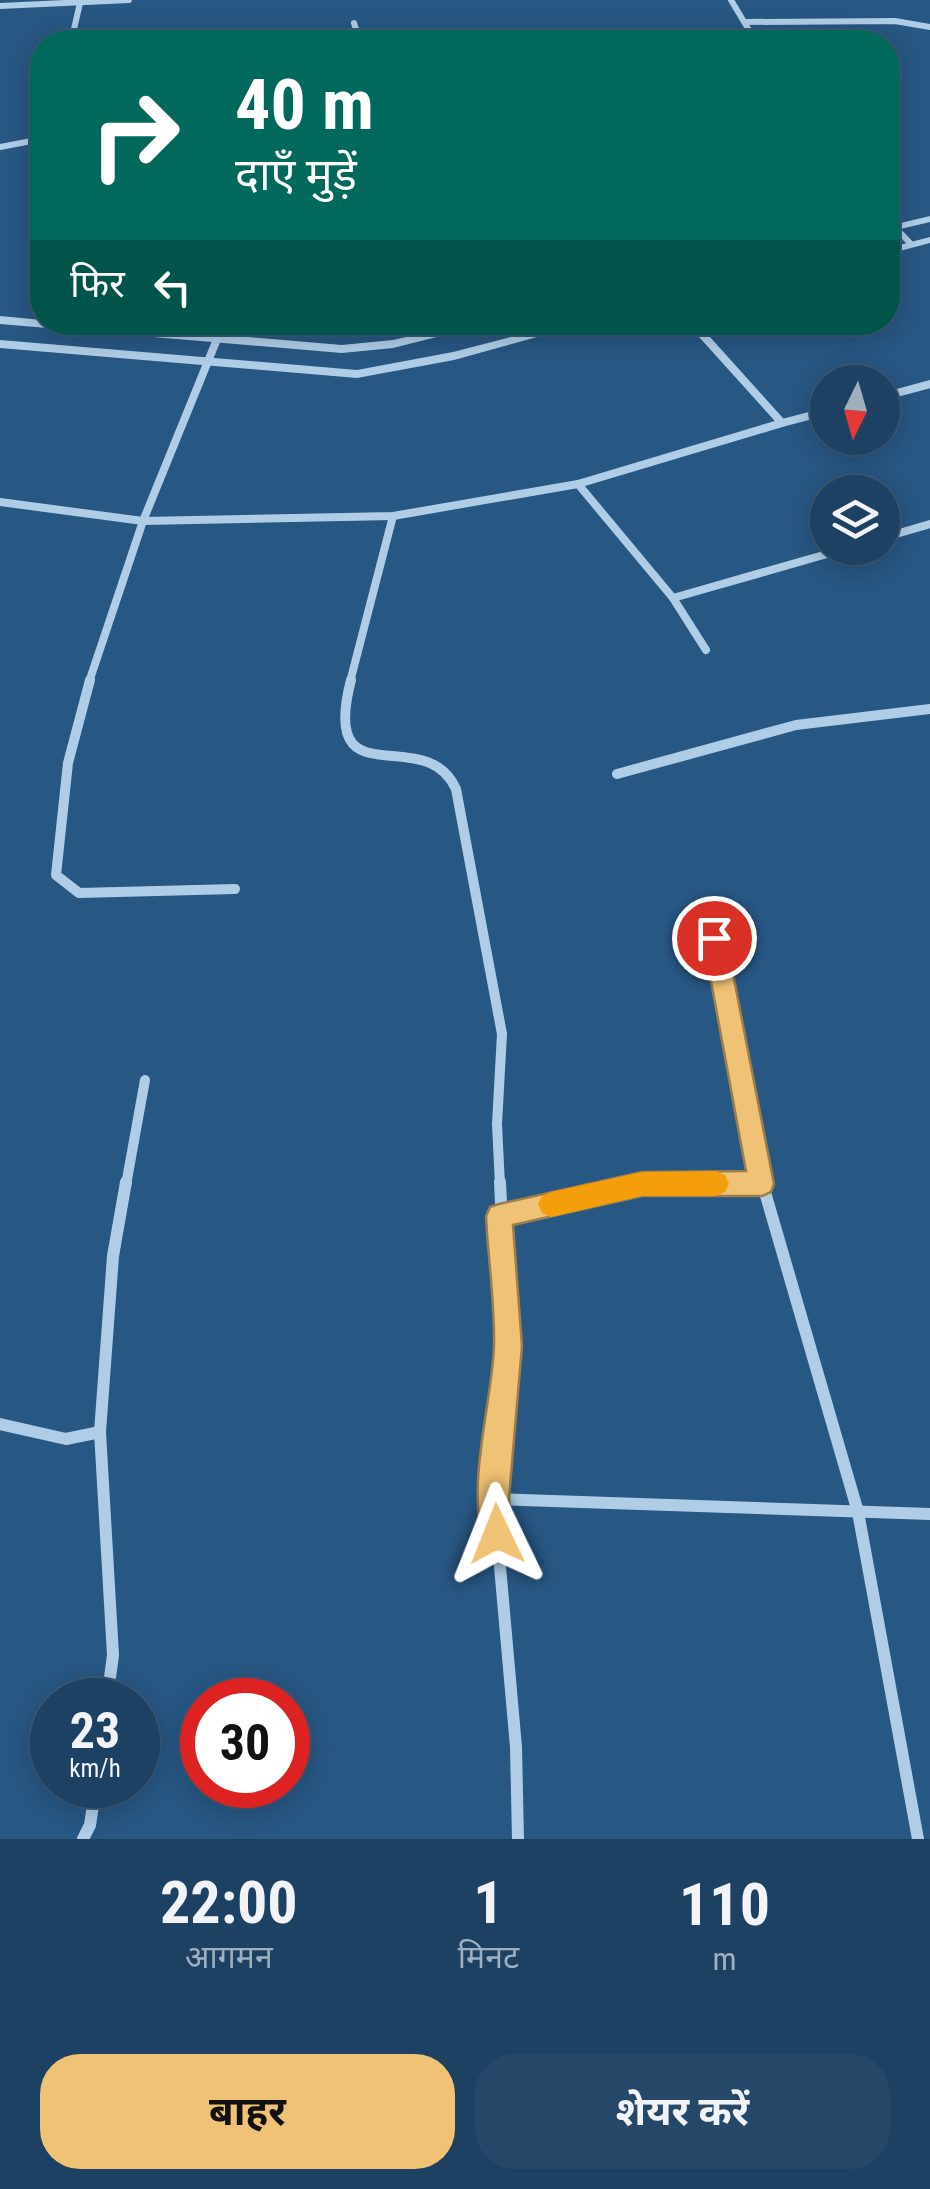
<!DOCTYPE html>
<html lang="hi">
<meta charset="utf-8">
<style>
:root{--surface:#1d4162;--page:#254868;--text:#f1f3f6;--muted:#a0afbe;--line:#3b5a77;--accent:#f0c275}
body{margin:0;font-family:"Roboto Condensed","Noto Sans Devanagari",sans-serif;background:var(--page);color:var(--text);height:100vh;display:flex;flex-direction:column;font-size:38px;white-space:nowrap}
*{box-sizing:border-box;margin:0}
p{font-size:32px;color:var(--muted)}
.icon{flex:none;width:55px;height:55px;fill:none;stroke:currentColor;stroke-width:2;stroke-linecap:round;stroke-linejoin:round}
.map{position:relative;height:1839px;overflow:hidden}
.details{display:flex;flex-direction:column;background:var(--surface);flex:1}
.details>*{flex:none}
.hud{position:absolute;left:30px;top:30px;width:870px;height:305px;border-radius:40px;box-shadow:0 5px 25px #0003,0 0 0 2px var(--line);background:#00695c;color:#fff;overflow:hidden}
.needle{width:65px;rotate:185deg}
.tools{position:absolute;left:810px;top:365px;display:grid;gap:20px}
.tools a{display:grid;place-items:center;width:90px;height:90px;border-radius:50%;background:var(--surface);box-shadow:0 5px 25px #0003,0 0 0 2px var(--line);font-size:50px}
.speed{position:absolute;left:30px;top:1678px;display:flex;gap:20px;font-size:50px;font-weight:700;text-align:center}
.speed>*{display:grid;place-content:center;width:130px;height:130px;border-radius:50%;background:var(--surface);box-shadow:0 5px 25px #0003,0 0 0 2px var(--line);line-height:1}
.speed small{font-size:25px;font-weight:400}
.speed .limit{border:15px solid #d22;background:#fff;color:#111}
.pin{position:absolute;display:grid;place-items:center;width:85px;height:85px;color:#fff;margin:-42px;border:5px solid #fff;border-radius:50%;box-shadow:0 2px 10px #0007}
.me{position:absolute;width:110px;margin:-55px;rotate:358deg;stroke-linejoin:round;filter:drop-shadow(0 0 8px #0008)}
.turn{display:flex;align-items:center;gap:35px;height:210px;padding:0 40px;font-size:45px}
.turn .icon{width:130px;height:130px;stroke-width:2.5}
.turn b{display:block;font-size:70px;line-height:85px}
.then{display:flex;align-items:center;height:95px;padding:0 40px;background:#0003;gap:20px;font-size:38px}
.eta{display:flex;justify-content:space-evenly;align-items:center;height:170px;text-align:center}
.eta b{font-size:60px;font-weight:700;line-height:70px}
.primary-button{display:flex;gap:20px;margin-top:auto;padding:20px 40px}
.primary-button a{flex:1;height:115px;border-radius:40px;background:var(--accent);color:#111;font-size:40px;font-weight:700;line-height:115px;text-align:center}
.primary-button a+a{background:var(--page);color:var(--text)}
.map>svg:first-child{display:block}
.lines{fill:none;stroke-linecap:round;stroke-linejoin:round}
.minor-far3{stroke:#b0cde7;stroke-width:6}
.minor-far2{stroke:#b0cde7;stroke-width:8}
.minor-far1{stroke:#b0cde7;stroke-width:10}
.minor{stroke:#b0cde7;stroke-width:12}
.tertiary{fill:#b0cde7;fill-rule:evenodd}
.route{fill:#f0c275;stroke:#9c7e4c;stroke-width:2.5}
.slow{fill:#f59e0b}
</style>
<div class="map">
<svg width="930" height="1839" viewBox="0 0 930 1839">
<rect width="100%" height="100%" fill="#275783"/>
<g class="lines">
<g class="minor-far3">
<polyline points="731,0 756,42"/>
<polyline points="0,6 129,0"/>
<polyline points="745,22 895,21 930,27"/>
<polyline points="354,23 360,42"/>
<polyline points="71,42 80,3"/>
<polyline points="0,147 42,139"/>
<polyline points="888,220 911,244"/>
</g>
<g class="minor-far2">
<polyline points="224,322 143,521 393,516 578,484 782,423 691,322"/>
<polyline points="882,397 930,384"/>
<polyline points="782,423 828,411"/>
<polyline points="578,484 673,598 848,548"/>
<polyline points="0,502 143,521 89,682"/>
<polyline points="882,538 930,524"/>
<polyline points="673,598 706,650"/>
<polyline points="350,682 393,516"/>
</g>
<g class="minor-far1">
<polyline points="90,680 68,763 56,875 79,893 235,889"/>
<path d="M351 680C319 803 425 720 456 789L502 1034 497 1124 500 1185"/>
<polyline points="617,774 796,725 930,709"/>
<polyline points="714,938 762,1185"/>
<polyline points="126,1185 145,1080"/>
<polyline points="639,1185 762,1184"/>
</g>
<g class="minor">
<polyline points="500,1182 508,1346 494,1499 516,1747 518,1839"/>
<polyline points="762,1182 858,1512 918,1839"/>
<polyline points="499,1216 642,1184 762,1184"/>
<polyline points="0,1424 66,1439 100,1432"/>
<polyline points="494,1499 930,1514"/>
<polyline points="107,1700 113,1655 100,1432 113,1256 126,1182"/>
<polyline points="83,1839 90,1825 96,1785"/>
</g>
<g class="tertiary">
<polygon points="930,216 930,222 888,232 888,226"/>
<polygon points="930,237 930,243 888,254 888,248"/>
<polygon points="0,316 42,320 42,322 72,322 342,345 393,340 472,322 496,322 393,348 342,353 0,324"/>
<polygon points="569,322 591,322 454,360 357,378 0,348 0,340 357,370 453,352"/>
</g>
</g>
<path class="route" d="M714 929 722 932 726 938 774 1184 771 1192 762 1196H642L513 1225 522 1346 509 1498 512 1534 508 1545 497 1549 486 1545C464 1492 492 1404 494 1346 495 1303 488 1259 486 1216L490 1207 499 1204 642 1172 746 1171 703 938 706 932Z"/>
<polygon class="slow" points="716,1171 725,1175 729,1184 725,1192 716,1196 642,1196 551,1217 542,1213 538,1204 542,1196 551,1192 642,1172"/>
</svg>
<div class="tools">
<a><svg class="needle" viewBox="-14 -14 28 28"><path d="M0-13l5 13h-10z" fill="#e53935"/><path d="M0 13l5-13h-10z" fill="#a0afbe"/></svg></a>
<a><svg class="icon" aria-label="layers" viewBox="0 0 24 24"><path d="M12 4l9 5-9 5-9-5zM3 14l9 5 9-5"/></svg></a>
</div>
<div class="speed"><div>23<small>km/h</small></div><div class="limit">30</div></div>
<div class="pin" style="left:714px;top:938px;background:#d93025"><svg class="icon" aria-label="arrive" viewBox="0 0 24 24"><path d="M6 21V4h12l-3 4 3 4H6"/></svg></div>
<svg class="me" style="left:497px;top:1534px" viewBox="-20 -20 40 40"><path d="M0-17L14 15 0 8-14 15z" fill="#f0c275" stroke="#fff" stroke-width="4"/></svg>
<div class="hud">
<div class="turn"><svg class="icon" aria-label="right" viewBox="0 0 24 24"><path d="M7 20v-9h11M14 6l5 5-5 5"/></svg><div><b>40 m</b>दाएँ मुड़ें</div></div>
<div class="then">फिर<svg class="icon" aria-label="left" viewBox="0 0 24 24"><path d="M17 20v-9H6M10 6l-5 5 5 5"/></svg></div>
</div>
</div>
<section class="details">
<div class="eta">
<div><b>22:00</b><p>आगमन</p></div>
<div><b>1</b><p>मिनट</p></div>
<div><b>110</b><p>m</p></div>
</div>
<div class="primary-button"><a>बाहर</a><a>शेयर करें</a></div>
</section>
